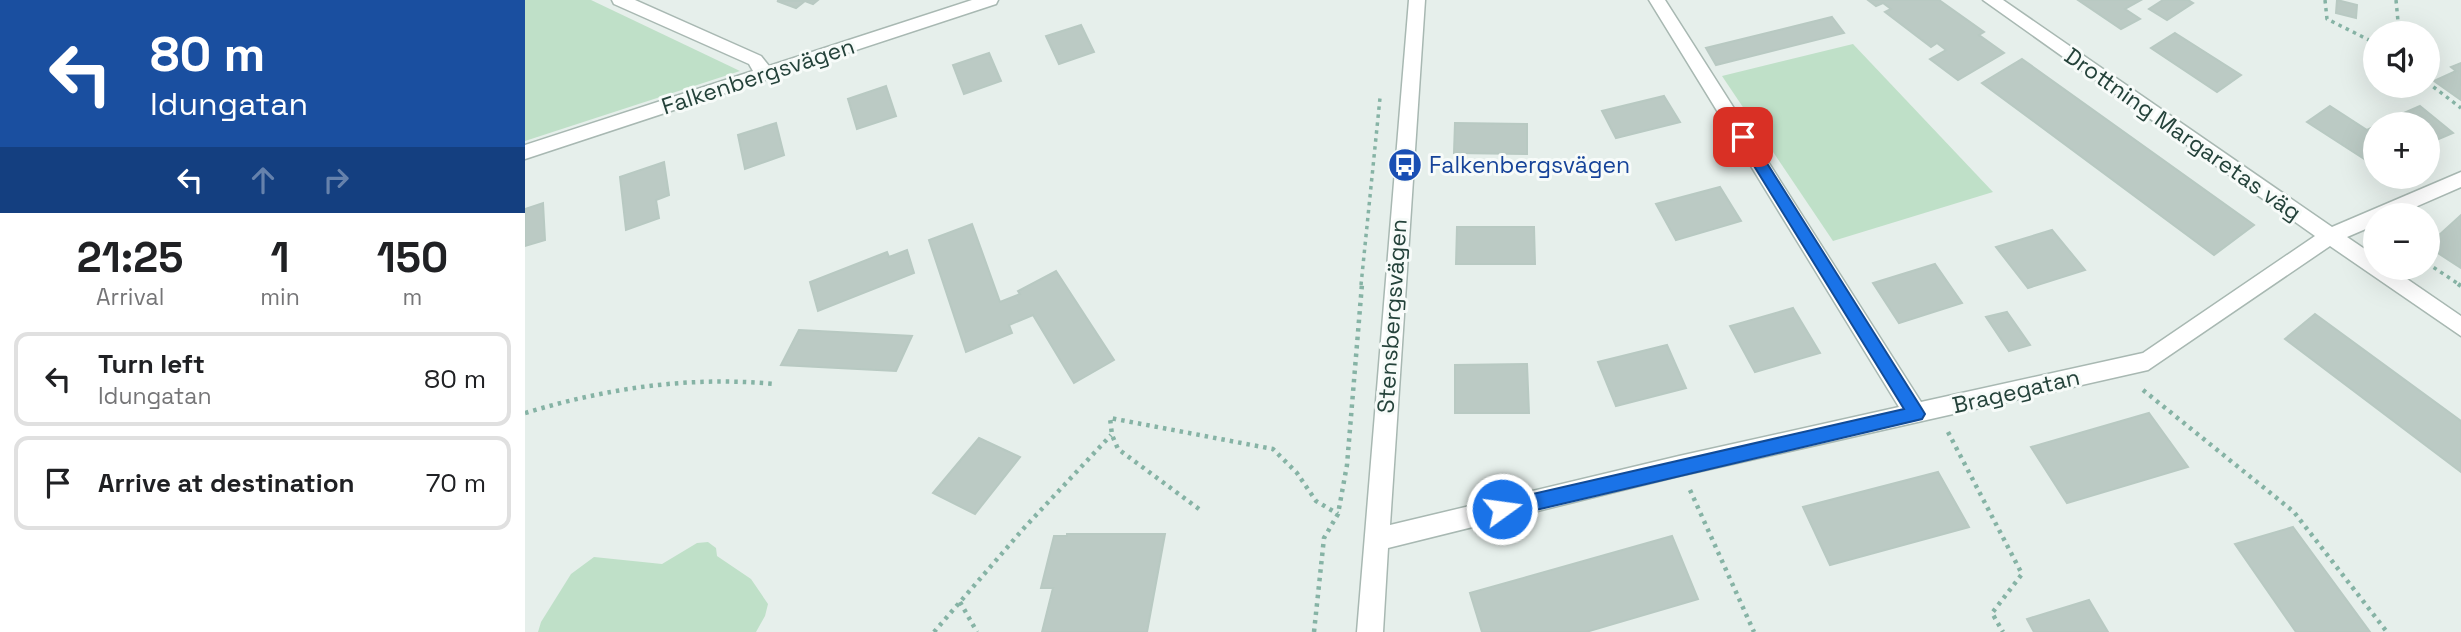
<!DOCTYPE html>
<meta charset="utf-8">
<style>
:root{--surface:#fff;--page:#f2f2f2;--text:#202124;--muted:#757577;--line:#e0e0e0}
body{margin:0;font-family:"Space Grotesk",sans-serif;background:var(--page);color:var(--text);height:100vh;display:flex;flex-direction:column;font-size:26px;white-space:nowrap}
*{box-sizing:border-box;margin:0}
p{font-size:23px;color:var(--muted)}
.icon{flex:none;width:38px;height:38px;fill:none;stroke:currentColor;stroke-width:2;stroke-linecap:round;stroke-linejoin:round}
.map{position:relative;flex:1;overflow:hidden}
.sheet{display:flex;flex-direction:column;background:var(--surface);width:525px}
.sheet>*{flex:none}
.banner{background:#1a4fa0;color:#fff;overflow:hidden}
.fabs{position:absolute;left:1838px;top:21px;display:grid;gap:14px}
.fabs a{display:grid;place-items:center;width:77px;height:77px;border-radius:50%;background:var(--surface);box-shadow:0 7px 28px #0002;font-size:35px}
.pin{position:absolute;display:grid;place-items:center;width:60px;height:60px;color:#fff;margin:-30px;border-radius:14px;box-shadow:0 4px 10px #0006}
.me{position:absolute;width:77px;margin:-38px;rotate:76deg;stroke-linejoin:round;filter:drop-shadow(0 0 5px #0008)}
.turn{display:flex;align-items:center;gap:24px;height:147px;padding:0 35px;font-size:32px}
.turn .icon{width:91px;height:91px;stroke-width:2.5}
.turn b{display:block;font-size:49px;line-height:60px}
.lanes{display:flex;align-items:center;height:66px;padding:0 35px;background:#0003;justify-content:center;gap:35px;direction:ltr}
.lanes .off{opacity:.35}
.eta{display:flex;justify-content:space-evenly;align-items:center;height:119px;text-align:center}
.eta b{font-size:42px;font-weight:600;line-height:49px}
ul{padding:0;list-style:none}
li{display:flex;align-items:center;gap:21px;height:94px;margin:0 14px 10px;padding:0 21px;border:4px solid var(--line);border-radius:14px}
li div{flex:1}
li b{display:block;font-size:26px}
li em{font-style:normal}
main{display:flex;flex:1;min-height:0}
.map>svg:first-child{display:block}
.green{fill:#bfe0c8}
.building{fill:#bbcac4;stroke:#b8c9c2;stroke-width:2}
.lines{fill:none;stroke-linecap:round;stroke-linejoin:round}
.street-casing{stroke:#a8b8b2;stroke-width:3}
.path-far1{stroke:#86b3a5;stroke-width:3.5;stroke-dasharray:3.5 4.5;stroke-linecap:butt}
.path{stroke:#86b3a5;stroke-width:4.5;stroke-dasharray:3.5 5;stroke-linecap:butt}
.street{fill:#fff;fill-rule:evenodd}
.route{fill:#1a73e8;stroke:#114b97;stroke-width:2}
.labels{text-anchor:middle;stroke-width:6;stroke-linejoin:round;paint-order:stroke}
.street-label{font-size:23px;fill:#24423a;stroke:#f7fbf9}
.transit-label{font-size:23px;fill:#164399;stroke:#f7fbf9;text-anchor:start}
</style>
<main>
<section class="sheet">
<div class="banner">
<div class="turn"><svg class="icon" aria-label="left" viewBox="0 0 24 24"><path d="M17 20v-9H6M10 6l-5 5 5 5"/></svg><div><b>80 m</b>Idungatan</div></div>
<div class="lanes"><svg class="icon" aria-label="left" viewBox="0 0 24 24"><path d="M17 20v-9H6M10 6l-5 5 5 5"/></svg><svg class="icon off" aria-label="ahead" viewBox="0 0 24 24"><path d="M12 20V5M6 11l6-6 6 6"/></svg><svg class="icon off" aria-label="right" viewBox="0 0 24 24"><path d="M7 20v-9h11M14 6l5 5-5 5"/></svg></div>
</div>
<div class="eta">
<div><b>21:25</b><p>Arrival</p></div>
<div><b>1</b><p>min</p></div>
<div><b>150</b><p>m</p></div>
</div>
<ul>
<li><svg class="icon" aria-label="left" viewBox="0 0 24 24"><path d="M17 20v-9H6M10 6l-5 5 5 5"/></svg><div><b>Turn left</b><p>Idungatan</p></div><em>80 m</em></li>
<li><svg class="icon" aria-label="arrive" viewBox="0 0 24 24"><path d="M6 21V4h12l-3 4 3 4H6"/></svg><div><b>Arrive at destination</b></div><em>70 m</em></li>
</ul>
</section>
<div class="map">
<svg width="1936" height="632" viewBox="0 0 1936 632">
<rect width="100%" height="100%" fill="#e6efeb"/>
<g class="green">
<polygon points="0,0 66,0 215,71 0,141"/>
<polygon points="1328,44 1468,192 1308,241 1197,76"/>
<polygon points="183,542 191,548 192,556 226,579 243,604 240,616 231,632 13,632 16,622 46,574 69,557 137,564 172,543"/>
</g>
<g class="building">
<polygon points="293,0 288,4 280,1 271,8 252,1"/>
<polygon points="1343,0 1414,0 1459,32 1454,35 1479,53 1433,80 1405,59 1421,50 1412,43 1406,47 1360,12 1366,9 1358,3 1351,6"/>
<polygon points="1553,0 1616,0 1600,9 1615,19 1596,29"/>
<polygon points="1638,0 1663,0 1668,3 1642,20 1624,9"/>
<polygon points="1812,0 1832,5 1831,18 1811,13"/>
<polygon points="1307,17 1319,33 1191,65 1181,48"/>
<polygon points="556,25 569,52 534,64 521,36"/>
<polygon points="1650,33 1716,75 1692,92 1626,48"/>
<polygon points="464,53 476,81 439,94 428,65"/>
<polygon points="1497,59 1729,225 1689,255 1457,83"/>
<polygon points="1936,63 1936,100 1909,81 1931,71 1926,67"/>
<polygon points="361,86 371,116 332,129 323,99"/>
<polygon points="1139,96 1155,122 1091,138 1077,111"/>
<polygon points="1805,106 1842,130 1850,126 1850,166 1782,122"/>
<polygon points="1895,106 1928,133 1902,144 1902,124 1854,124"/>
<polygon points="251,123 259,155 220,169 213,135"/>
<polygon points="930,123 1002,124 1002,154 929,153"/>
<polygon points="139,162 144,195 131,200 134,218 101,230 95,177"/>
<polygon points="1195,187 1216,221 1151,240 1131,204"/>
<polygon points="18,203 20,240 0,246 0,209"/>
<polygon points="1936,215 1936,268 1902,246"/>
<polygon points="447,224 475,302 495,294 493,291 531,271 589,360 549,383 508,315 484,325 487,333 441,352 404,240"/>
<polygon points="932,227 1009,227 1010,264 931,264"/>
<polygon points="1527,230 1560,270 1503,288 1471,247"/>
<polygon points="382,250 389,273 293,311 285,282 362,252 364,257"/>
<polygon points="1410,264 1437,303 1374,323 1348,283"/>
<polygon points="1268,308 1295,353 1230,372 1205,326"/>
<polygon points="1482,312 1505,345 1484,351 1461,317"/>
<polygon points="1790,314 1936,421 1936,472 1760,339"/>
<polygon points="274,330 387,336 371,371 256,365"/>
<polygon points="1142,345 1161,388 1091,406 1073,362"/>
<polygon points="1002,364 1004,413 930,413 930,365"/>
<polygon points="1624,413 1663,467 1542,503 1506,447"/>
<polygon points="454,438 495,457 450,514 408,493"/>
<polygon points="1413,472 1444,527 1305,565 1278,507"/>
<polygon points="1768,527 1845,632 1771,632 1710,544"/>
<polygon points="542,534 640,534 622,632 517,632 528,588 516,588 529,536 542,536"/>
<polygon points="1147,536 1173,599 1061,632 957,632 945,593"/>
<polygon points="1564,600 1583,632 1509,632 1502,619"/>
</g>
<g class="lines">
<g class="street-casing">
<g id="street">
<polygon points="87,0 110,0 236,56 244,66 447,0 473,0 471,4 0,159 0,145 228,71 224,64 89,4"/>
<polygon points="884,0 900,0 865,525 1154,456 1374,407 1124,0 1140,0 1396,402 1618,353 1790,236 1458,0 1478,0 1807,227 1936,172 1936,187 1872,215 1850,215 1850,225 1822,237 1850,256 1850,268 1866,268 1936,316 1936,336 1805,246 1623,370 1154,476 863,548 858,632 832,632"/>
</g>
</g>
<g class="path-far1">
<polyline points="1800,0 1802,19 1850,43"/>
<polyline points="1871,0 1874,32 1871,33"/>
<polyline points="1902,82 1936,108"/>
<polyline points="1902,263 1935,285"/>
<polyline points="836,285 855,98"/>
</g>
<g class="path">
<polyline points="1933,284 1936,286"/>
<polyline points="1618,390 1769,512 1862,632"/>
<path d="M0 413C83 388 163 376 250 384"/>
<polyline points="1423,432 1497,574 1467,613 1478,632"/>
<polyline points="1165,490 1229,632"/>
<polyline points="674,509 593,449 587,435 585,418 748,449 772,473 791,501 813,514"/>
<polyline points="435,602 452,632"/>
<polyline points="409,632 499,528 586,435"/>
<polyline points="789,632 799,538 813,514 822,465 837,284"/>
</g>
<use href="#street" class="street"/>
</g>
<polygon class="route" points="1218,131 1223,133 1397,409 1400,414 1397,419 977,518 971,515 968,509 971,504 977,501 1379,409 1213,140 1211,137"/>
<defs>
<g id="bus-disc" transform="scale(1.75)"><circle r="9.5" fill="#1a4fb4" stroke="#f7fbf9"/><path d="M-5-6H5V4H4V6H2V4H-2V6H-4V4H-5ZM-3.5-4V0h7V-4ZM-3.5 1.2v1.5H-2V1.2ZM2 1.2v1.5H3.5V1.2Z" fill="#fff"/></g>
</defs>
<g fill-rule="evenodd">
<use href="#bus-disc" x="880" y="165"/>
</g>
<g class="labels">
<g class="street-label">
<text transform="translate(233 76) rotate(-18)" y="8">Falkenbergsvägen</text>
<text transform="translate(1658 134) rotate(35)" y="8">Drottning Margaretas väg</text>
<text transform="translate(867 316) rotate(-86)" y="8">Stensbergsvägen</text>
<text transform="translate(1491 391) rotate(-13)" y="8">Bragegatan</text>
</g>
<g class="transit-label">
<text x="904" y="173">Falkenbergsvägen</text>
</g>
</g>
</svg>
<div class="fabs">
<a><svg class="icon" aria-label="sound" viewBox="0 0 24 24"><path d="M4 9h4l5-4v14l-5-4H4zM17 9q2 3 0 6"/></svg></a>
<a>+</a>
<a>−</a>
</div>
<div class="pin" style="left:1218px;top:137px;background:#d93025"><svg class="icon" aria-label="arrive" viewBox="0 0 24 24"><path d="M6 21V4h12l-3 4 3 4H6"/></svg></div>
<svg class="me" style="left:977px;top:509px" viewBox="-20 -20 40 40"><circle r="17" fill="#1a73e8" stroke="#fff" stroke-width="3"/><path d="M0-11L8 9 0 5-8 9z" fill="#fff"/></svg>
</div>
</main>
